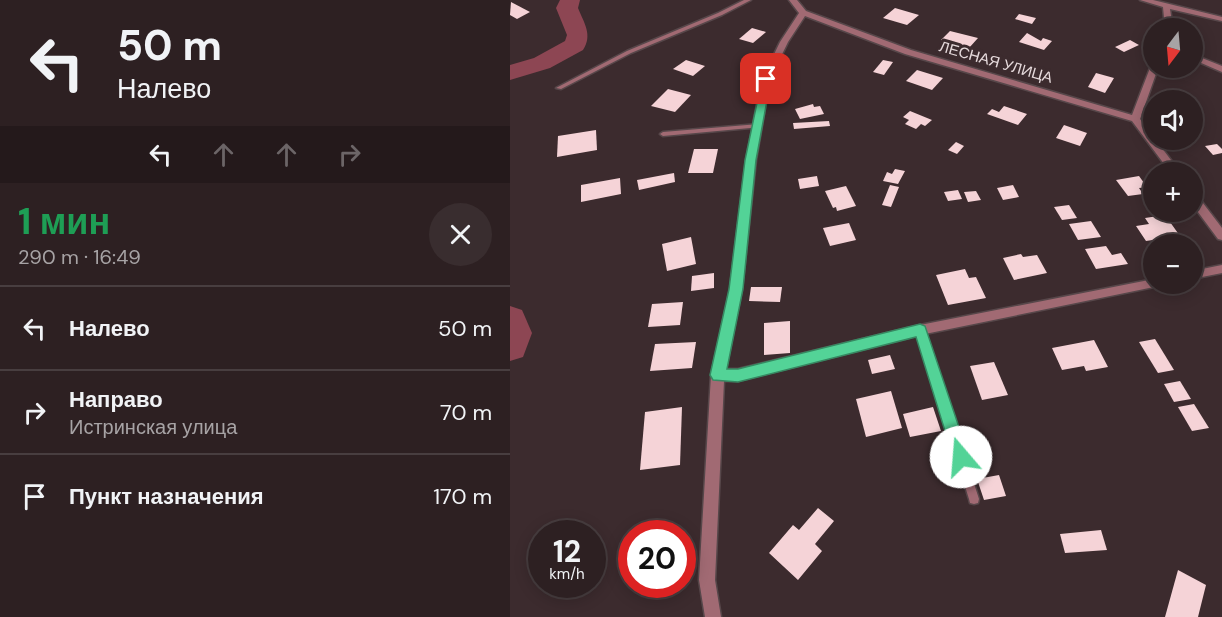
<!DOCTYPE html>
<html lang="ru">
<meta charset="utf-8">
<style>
:root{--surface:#2d2022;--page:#392d2f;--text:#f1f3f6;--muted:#a7a3a5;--line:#483e40}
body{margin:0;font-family:"DM Sans",sans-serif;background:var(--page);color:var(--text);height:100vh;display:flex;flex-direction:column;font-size:22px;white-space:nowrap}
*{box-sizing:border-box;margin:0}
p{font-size:20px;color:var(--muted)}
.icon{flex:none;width:33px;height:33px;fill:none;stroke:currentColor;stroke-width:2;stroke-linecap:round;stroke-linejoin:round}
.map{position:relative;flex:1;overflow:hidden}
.panel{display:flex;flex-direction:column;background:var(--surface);width:510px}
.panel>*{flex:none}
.guide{background:#2d2022;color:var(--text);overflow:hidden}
.needle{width:39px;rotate:196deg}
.buttons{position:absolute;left:633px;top:18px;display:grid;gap:12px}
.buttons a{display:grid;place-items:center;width:60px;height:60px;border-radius:50%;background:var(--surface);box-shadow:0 3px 15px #0003,0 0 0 2px var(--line);font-size:30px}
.speed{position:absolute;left:18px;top:520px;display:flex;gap:12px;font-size:30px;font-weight:700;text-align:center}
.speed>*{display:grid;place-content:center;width:78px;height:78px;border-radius:50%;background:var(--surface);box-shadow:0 3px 15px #0003,0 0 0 2px var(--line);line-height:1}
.speed small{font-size:15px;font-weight:400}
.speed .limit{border:9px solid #d22;background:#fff;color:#111}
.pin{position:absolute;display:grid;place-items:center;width:51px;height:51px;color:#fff;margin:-26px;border-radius:12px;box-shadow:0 3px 9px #0006}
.me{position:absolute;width:66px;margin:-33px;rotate:342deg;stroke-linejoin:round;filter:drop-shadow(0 0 4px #0008)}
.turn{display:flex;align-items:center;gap:21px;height:126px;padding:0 18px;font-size:27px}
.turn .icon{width:78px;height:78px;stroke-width:2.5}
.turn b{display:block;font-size:42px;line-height:51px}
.lanes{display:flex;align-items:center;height:57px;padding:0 18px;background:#0003;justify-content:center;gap:30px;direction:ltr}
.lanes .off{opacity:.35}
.round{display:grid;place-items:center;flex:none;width:63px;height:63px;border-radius:32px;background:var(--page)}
.summary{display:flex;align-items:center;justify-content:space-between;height:102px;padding:0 18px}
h1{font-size:36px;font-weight:800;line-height:45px;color:#1e9e55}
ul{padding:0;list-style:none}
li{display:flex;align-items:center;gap:18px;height:84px;padding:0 18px;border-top:2px solid var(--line)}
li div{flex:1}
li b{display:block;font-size:22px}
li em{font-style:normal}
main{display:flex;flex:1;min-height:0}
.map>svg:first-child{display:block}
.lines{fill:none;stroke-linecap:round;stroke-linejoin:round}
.river{fill:#8d4653;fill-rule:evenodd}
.building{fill:#f5d3d7}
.service-casing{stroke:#57474a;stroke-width:3}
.minor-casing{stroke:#57474a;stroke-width:3}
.service{fill:#a16a73;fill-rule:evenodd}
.minor{fill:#a16a73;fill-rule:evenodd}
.route{fill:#53d397;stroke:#368962;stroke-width:1.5}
.labels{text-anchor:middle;stroke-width:6;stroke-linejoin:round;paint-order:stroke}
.far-street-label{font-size:15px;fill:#e6dadc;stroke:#3c2b2e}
</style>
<main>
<section class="panel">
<div class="guide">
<div class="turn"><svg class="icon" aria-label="left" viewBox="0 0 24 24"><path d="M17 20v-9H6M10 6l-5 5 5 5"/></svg><div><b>50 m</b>Налево</div></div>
<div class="lanes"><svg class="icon" aria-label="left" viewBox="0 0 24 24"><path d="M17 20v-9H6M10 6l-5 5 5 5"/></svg><svg class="icon off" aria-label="ahead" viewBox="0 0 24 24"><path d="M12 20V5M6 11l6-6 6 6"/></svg><svg class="icon off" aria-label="ahead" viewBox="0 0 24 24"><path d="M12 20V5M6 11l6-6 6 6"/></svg><svg class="icon off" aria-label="right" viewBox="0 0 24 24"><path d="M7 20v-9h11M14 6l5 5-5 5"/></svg></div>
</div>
<div class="summary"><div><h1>1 мин</h1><p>290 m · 16:49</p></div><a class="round"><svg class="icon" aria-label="close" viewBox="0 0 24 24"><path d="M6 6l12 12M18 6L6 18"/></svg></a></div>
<ul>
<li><svg class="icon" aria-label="left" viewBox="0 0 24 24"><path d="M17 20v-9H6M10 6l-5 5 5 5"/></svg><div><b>Налево</b></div><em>50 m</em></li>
<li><svg class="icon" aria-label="right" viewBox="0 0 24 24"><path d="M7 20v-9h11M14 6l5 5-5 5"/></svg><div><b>Направо</b><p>Истринская улица</p></div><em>70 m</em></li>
<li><svg class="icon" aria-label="arrive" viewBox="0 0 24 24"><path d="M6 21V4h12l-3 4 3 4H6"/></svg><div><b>Пункт назначения</b></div><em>170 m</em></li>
</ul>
</section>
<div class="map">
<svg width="712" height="617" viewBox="0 0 712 617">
<rect width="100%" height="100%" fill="#3c2b2e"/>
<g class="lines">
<g class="river">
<path d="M50 0H70L68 8C74 23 83 35 73 50L40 68 0 80V65L24 58 55 41 57 35 46 8Z"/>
<polygon points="0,306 12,310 22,333 13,357 0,361"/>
</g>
</g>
<g class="building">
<polygon points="1,2 20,12 7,19 0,15"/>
<polygon points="385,8 409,15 397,25 373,18"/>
<polygon points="509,14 526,18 522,24 505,19"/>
<polygon points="242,28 256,32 243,43 229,39"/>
<polygon points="440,31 468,38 459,48 451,46 449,49 437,45 439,43 431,40"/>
<polygon points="517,33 531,41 533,38 542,41 534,50 509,42"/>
<polygon points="620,40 629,45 614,52 605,47"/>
<polygon points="176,60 195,66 183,76 163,69"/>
<polygon points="373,60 383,62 374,75 363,72"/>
<polygon points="407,70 433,78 422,90 396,81"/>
<polygon points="586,73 604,78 595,93 578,87"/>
<polygon points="158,89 181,95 165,112 141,106"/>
<polygon points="303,104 304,107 310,106 314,114 290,119 285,109"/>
<polygon points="494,106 517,114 508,125 477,114 482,109 489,112"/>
<polygon points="400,111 422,120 415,126 411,124 406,129 395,124 399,120 393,117"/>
<polygon points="319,121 320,126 284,129 283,123"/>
<polygon points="554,125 577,133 570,146 546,138"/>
<polygon points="86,130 87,150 47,157 48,136"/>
<polygon points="446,142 454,146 447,154 438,150"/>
<polygon points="707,144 712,149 712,153 703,155 695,146"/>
<polygon points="184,149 208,149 203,173 178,173"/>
<polygon points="385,169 395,171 388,184 373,181 377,172 382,174"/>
<polygon points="164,173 165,182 129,190 127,180"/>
<polygon points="307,176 309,186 290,189 288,179"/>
<polygon points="629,176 637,187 629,188 633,194 618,196 606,180"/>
<polygon points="110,178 111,194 71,202 71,185"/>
<polygon points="380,185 389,187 381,207 372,205"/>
<polygon points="503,185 509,197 493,200 487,188"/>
<polygon points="336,186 346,206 327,211 326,207 323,208 315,191"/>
<polygon points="448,190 452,199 438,201 434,192"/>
<polygon points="466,191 471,200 458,202 454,192"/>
<polygon points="559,205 567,218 552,220 544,207"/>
<polygon points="655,215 670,236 636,241 626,226 639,224 635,218"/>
<polygon points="581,221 591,237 568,240 559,224"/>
<polygon points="339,223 346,240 320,246 313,228"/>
<polygon points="181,237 186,264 157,271 152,244"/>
<polygon points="596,246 602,255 611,253 618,264 586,269 575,249"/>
<polygon points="511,254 513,257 527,255 537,273 504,280 493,258"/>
<polygon points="455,269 459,278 466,277 476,298 438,305 426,275"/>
<polygon points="204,273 204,288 181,291 182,276"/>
<polygon points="241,287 272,287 270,302 239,301"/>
<polygon points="173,302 170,325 138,327 142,304"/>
<polygon points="280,321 280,353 254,355 254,323"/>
<polygon points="645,339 664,370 648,373 629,342"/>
<polygon points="584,340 598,367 576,371 574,366 552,370 542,348"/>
<polygon points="186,342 182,368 140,371 145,344"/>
<polygon points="380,355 385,369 362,374 358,360"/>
<polygon points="484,362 498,395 472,400 460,366"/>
<polygon points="670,381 681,399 664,402 654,384"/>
<polygon points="381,391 392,428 356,437 346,399"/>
<polygon points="684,404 699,428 682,431 668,407"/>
<polygon points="172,407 170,465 130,470 135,412"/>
<polygon points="423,407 431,431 400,437 393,414"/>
<polygon points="489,475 496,496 474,500 467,479"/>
<polygon points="308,508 324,521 305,544 312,551 288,580 259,553 283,525 289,530"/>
<polygon points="591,530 597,550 555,553 550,534"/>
<polygon points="668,570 696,585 688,617 655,617"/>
</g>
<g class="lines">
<g class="service-casing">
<g id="service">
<polygon points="234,0 241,0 212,15 121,53 51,89 46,88 117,51 208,13"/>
<polygon points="249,124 251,125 251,127 153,136 150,134 153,132"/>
<polygon points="410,327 413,328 414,330 469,499 468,503 464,504 460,503 459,499 406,330 407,328"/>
</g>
</g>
<g class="minor-casing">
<g id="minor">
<polygon points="279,0 287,0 296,11 401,50 622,115 640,68 644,66 644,68 648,68 630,119 670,172 660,172 622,121 395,54 295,16 278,42 260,79 246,160 232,289 216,369 228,369 410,325 644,279 644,284 650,284 644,287 410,335 228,381 214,381 205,580 211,617 195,617 189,580 201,375 220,289 236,160 252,79 270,42 289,13"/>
<polygon points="630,0 643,0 712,17 712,21 660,9 663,28 655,28 653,7"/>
<polygon points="682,54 712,66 712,72 682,59"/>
<polygon points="682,193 686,194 712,228 712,240 708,239 682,204"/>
<polygon points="712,265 712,273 682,279 682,271"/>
</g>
</g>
<use href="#service" class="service"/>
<use href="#minor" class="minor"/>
</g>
<polygon class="route" points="256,76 261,79 246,160 233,289 217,369 228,369 410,324 415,326 459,457 456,462 451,465 445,462 443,457 406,337 228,382 203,380 200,375 219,289 235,160 252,79"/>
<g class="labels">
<g class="far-street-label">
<text transform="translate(486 62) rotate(16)" y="5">ЛЕСНАЯ УЛИЦА</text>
</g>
</g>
</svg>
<div class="buttons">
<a><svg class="needle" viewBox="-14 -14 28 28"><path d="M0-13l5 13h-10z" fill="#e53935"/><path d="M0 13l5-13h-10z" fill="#a7a3a5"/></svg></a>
<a><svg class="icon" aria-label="sound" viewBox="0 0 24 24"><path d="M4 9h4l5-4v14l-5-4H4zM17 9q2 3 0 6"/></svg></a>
<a>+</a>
<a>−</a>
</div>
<div class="speed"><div>12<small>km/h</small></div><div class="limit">20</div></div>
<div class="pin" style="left:256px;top:79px;background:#d93025"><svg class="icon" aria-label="arrive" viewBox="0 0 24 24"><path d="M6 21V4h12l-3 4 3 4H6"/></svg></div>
<svg class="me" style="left:451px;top:457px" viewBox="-20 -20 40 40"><circle r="19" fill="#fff"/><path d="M0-13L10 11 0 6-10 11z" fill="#53d397"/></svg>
</div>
</main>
